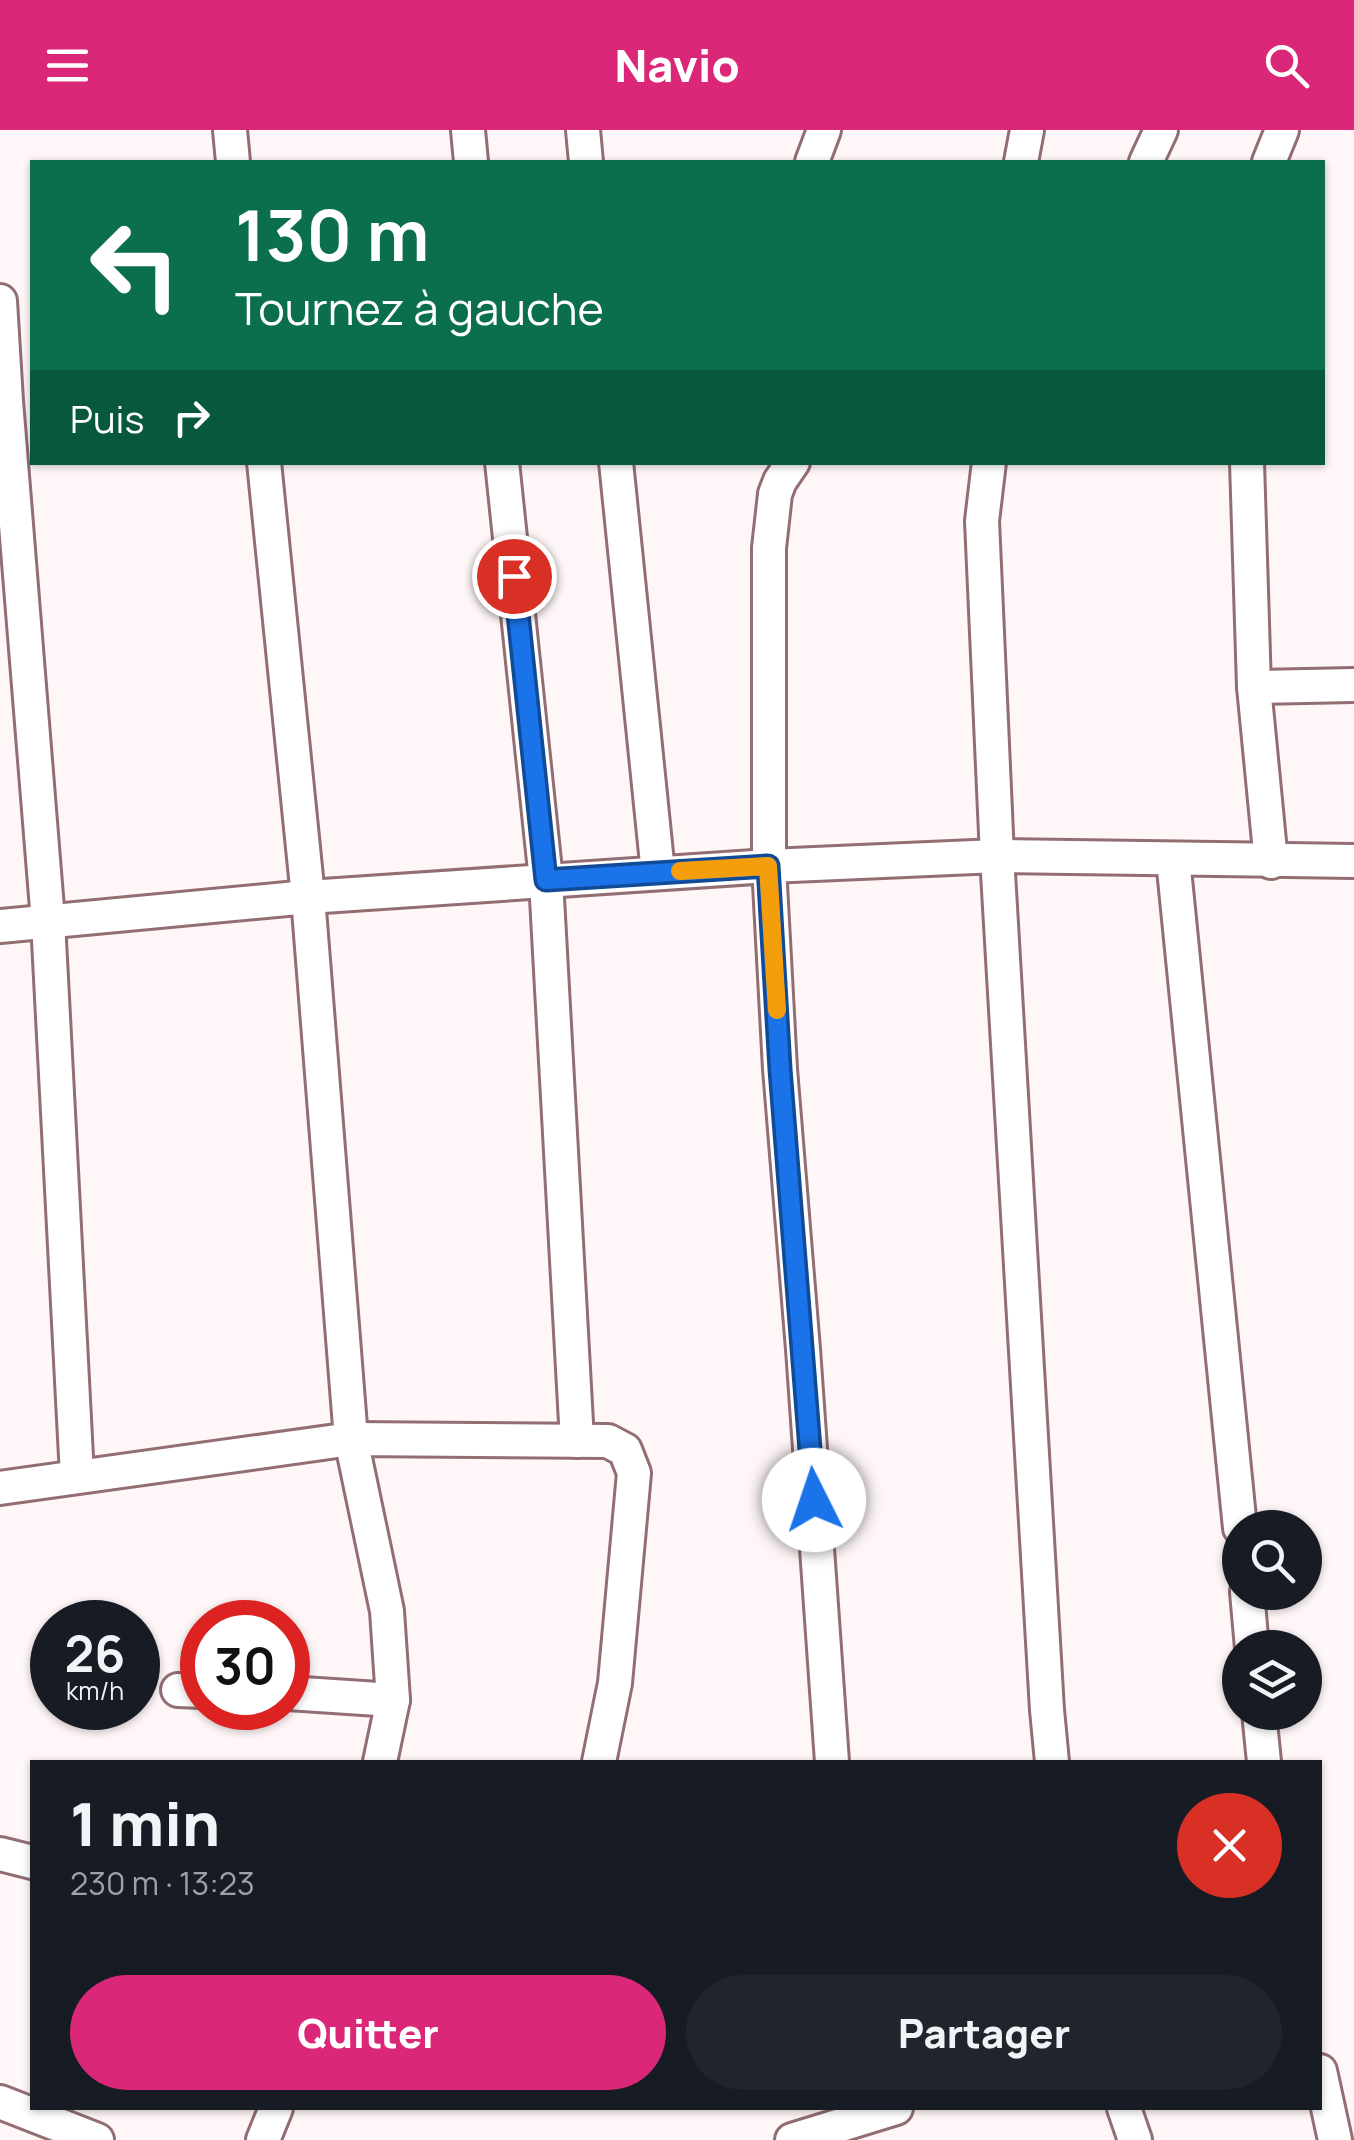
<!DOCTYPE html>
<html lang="fr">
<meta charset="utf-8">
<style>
:root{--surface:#171b24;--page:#20242c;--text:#f1f3f6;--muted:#9ea1a6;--accent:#db2777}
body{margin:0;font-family:Manrope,sans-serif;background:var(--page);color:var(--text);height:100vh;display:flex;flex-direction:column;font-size:38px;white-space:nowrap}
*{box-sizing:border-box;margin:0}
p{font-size:32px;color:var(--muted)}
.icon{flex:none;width:55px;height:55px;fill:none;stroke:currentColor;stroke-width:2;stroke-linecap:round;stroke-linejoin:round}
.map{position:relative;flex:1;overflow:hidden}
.side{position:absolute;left:30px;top:1630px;width:1292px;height:350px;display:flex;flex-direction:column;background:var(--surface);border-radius:0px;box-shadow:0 2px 8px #0004}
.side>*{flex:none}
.guide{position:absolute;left:30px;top:30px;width:1295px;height:305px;border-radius:0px;box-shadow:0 2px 8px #0004;background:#0b6e4f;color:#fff;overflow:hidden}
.controls{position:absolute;left:1222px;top:1380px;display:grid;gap:20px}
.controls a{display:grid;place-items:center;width:100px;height:100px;border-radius:50%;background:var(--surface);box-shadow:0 2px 8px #0004;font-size:50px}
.speed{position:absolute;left:30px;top:1470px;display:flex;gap:20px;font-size:50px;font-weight:700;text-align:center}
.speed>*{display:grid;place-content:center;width:130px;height:130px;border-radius:50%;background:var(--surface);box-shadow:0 2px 8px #0004;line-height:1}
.speed small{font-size:25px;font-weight:400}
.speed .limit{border:15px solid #d22;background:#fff;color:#111}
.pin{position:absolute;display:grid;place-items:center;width:85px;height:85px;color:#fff;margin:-42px;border:5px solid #fff;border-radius:50%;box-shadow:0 2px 10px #0007}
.me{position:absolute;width:110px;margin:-55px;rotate:356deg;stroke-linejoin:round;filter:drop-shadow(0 0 8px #0008)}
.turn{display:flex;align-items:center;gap:35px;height:210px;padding:0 40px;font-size:45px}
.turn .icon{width:130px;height:130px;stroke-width:2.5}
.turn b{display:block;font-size:70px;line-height:85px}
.then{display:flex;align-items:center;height:95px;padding:0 40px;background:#0003;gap:20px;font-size:38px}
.round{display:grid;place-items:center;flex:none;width:105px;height:105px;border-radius:52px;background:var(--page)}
.summary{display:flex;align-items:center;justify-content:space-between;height:170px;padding:0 40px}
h1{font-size:60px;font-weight:800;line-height:75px}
.action{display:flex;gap:20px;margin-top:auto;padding:20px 40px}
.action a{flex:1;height:115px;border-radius:60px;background:var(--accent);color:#fff;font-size:40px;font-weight:800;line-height:115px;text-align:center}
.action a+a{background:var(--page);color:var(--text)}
header{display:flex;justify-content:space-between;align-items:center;height:130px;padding:0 40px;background:var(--accent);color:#fff;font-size:45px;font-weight:800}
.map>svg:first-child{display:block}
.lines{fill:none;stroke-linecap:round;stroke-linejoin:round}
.minor-casing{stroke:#926e72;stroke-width:38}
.minor{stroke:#fff;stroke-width:32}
.route-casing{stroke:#114b97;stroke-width:25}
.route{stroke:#1a73e8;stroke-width:18}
.slow{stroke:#f59e0b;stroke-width:18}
</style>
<header><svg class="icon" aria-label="menu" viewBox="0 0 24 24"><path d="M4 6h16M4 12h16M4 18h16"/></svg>Navio<svg class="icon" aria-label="search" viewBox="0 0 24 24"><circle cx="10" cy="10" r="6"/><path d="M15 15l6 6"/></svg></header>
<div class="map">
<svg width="1354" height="2010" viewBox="0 0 1354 2010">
<rect width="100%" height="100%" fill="#fff6f7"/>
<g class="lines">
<g class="minor-casing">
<g id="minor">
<polyline points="230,0 233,32"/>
<polyline points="468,0 471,32"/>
<polyline points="583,0 586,32"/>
<polyline points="812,32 824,0"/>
<polyline points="1021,32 1027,0"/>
<polyline points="1146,32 1161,0"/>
<polyline points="1269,32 1282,0"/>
<polyline points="0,171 6,271 48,791 77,1346"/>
<polyline points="264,332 308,767 351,1309 387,1481 393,1570 380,1632"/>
<polyline points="502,332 546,750 577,1311"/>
<polyline points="616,332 658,743"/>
<polyline points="793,332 780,351 775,364 769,418 769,736 780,939 803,1219 832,1632"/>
<polyline points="989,332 982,391 997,726 1047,1580 1052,1632"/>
<polyline points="1247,332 1254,557 1271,732"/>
<polyline points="1254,557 1354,555"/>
<polyline points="1173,729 1240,1398"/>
<polyline points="0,796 308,767 769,736 997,726 1354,731"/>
<polyline points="0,1358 351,1309 608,1311 625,1320 634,1343 615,1553 599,1632"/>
<polyline points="1247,1462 1252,1518"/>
<polyline points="178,1560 202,1561"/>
<polyline points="288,1563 393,1570"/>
<polyline points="1259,1582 1264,1632"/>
<polyline points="0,1724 32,1732"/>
<polyline points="1320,1941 1335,2010"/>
<polyline points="0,1972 97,2010"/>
<polyline points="1124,1978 1135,2010"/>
<polyline points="263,2010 276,1978"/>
<polyline points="792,2010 896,1978"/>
</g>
</g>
<use href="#minor" class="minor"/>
</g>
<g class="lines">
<g class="route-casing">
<polyline id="route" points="514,446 546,750 768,736 780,939 814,1370"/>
</g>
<use href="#route" class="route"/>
<polyline class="slow" points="680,741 768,736 777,880"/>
</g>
</svg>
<div class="controls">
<a><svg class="icon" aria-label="search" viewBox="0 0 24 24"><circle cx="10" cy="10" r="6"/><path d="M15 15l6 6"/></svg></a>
<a><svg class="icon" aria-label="layers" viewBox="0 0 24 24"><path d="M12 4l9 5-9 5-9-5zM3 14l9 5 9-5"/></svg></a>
</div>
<div class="speed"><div>26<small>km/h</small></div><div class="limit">30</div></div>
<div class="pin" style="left:514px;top:446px;background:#d93025"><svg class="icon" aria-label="arrive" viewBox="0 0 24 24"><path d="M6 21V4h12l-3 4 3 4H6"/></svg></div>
<svg class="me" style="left:814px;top:1370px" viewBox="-20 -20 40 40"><circle r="19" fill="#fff"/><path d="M0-13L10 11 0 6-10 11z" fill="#1a73e8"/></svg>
<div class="guide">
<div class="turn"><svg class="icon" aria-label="left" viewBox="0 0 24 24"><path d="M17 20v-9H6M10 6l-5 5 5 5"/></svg><div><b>130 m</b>Tournez à gauche</div></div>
<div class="then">Puis<svg class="icon" aria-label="right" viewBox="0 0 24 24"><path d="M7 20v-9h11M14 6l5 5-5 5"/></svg></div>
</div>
<section class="side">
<div class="summary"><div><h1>1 min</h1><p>230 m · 13:23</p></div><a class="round" style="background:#d93025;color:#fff"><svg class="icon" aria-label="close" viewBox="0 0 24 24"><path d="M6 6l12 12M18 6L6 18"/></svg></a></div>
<div class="action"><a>Quitter</a><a>Partager</a></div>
</section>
</div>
